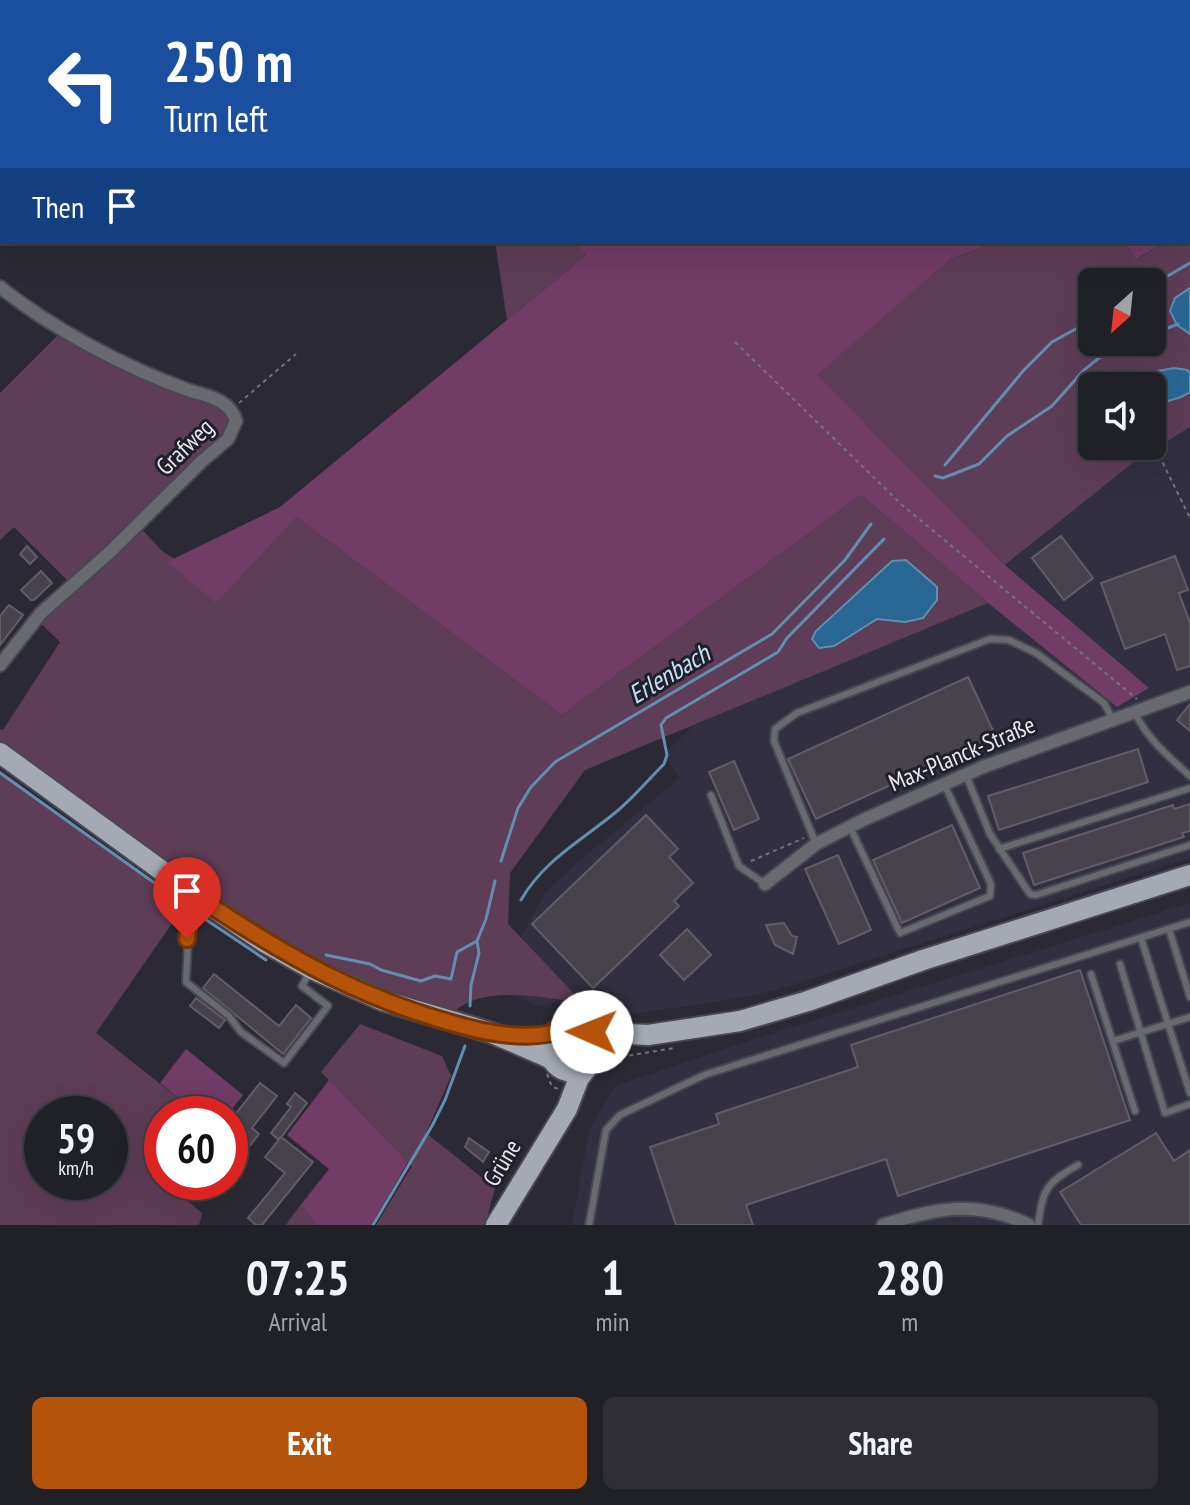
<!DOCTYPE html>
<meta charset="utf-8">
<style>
:root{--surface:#202027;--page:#2d2d33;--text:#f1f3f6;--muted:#a2a3a7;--line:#3d3e44;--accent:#b45309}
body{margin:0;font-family:"PT Sans Narrow",sans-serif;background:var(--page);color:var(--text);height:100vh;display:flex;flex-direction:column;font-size:30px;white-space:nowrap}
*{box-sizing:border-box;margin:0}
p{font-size:26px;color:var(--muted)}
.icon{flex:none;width:44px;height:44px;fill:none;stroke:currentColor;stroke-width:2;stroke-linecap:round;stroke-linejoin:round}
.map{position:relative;height:1225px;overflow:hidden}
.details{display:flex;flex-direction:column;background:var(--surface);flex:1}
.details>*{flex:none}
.top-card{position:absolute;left:0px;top:0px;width:1190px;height:244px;box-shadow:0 8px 32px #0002,0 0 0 2px var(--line);background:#1a4fa0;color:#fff;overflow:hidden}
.needle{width:52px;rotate:207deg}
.tools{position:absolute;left:1078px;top:268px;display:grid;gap:16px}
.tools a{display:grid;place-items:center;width:88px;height:88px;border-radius:12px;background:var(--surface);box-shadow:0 8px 32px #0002,0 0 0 2px var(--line);font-size:40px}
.speed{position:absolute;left:24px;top:1096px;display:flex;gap:16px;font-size:40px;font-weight:700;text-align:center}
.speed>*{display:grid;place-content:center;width:104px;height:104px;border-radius:50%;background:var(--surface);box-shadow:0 8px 32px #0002,0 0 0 2px var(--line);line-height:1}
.speed small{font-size:20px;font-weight:400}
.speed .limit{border:12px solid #d22;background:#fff;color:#111}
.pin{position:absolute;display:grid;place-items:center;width:68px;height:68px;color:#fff;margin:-82px -34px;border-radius:50% 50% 50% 0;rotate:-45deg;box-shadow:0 0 8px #0007}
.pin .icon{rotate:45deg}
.me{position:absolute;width:88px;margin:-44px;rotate:271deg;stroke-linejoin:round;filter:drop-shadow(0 0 6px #0008)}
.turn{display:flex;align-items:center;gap:28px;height:168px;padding:0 32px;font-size:36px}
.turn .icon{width:104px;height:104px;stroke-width:2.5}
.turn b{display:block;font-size:56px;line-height:68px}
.then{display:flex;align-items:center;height:76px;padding:0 32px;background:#0003;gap:16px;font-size:30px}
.eta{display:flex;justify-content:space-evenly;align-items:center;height:136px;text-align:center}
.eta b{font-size:48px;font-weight:600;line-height:56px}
.action{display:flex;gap:16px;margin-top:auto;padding:16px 32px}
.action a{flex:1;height:92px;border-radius:12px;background:var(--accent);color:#fff;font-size:32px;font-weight:600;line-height:92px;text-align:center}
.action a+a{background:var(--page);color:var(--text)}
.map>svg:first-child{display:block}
.built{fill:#323040}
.green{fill:#5e3d56;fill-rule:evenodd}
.forest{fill:#713c66}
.water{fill:#296894;stroke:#628eaf;stroke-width:2}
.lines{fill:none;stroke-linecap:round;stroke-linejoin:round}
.stream{stroke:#628eaf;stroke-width:3}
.building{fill:#48424d;stroke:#625c66;stroke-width:2}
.lane-casing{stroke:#494852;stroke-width:10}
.street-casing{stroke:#494852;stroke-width:16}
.primary-casing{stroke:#494852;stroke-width:24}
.path{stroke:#73737b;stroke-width:2;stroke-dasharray:4 4;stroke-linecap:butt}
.lane{stroke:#686a6f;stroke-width:6}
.street{stroke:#686a6f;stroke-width:12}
.primary{stroke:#a4a9b3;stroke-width:20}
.route-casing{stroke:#753606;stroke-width:20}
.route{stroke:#b45309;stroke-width:14}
.labels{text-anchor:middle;stroke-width:6;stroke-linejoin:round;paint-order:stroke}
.street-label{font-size:24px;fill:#e7e7ee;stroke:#21202a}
.water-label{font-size:26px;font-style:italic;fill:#c3e3fd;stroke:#21202a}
</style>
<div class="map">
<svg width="1190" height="1225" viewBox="0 0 1190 1225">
<rect width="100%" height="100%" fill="#2b2a34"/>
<g class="built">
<polygon points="1190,427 1190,858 772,991 728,1000 617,1016 603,1005 563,1000 541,1007 494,989 545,893 578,862 680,778 664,755 695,724 988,603 1117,707 1149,688 1006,565 1134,462"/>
<polygon points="1190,903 1190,1225 572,1225 590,1128 615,1086 739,1044"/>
</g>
<g class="green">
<polygon points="0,0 266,0 2,2 2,33"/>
<path d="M1190 225V288L1175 298 1184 331 1190 334V373L1187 370 1112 383 1111 386H1092V446H1152V406L1181 397 1190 392V427L1134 462 1005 565 816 375 951 259 996 242H1125L1137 260 1164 242H1188ZM1092 282H1152V342H1092Z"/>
<polygon points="495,242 574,242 586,255 507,320"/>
<polygon points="62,331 211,400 231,418 224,436 147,511 69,582 14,527 0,540 0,393"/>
<path d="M861 495 988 603 585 770 510 873 508 924 583 1003C545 998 481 983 452 1014 333 985 236 914 139 842 93 809 46 776 0 743V729L3 730 60 642 37 620 139 526 162 551 175 559 168 562 296 517 562 715Z"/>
<path d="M0 770 184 906 96 1033 198 1114H162V1182H190L183 1197 202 1213 199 1225H0ZM42 1114H110V1182H42Z"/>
<polygon points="360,1024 442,1056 451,1076 426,1133 495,1188 485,1225 376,1225 412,1166 321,1072"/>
<polygon points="302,1204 315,1225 286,1225"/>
</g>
<g class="forest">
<polygon points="382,0 1190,0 1190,225 1188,226 1188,2"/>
<polygon points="574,242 996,242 951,259 817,375 1005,565 1149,688 1117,707 988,603 861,495 562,715 296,517 216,603 167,562 280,507 586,255"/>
<polygon points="1125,242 1164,242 1136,260"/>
<polygon points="186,1049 243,1095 228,1114 198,1114 160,1083"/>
<polygon points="329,1080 408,1162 371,1225 315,1225 302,1205 285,1225 329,1169 287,1135"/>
</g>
<g class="water">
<polygon points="1190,288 1190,334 1177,325 1170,311 1175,298"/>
<polygon points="1174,368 1187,370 1190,373 1190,392 1181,397 1152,406 1152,386 1111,386 1121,378"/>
<polygon points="906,560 937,587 937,600 923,618 905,622 877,619 834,646 819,648 812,639 816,631 892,561"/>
</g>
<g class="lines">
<g class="stream">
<polyline points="1152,285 1190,263"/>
<polyline points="1152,334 1178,324"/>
<polyline points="945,465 1024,370 1052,342 1092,320"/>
<polyline points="935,476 943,478 979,464 1007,436 1052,406 1084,370 1099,358 1135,342"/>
<polyline points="0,773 184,904"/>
<polyline points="501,861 518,808 531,787 555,762 772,634 845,560 871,524"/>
<path d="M521 900C544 860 581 841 616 812 633 798 648 780 664 764L667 755 661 725 666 718 778 652 787 638 884 539"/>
<polyline points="199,915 266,960"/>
<polyline points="326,955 370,964 381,970 421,981 435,976 451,979 457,952 477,941"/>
<polyline points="470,1006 471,985 479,953 477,941 486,919 495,881"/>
<polyline points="373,1225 432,1126 445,1100 465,1046"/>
</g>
</g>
<g class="building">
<polygon points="1061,536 1093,578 1064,600 1032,558"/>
<polygon points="27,546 37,557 30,564 20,554"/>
<polygon points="1175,556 1188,590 1179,593 1190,623 1190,666 1177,670 1165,634 1125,649 1101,583"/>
<polygon points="41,571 52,583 34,600 31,600 21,590"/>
<polygon points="9,605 23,615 0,645 0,616"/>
<polygon points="968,677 996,737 816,819 788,759"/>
<polygon points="1190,704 1190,731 1177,720"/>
<polygon points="1138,749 1148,782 999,830 988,796"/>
<polygon points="734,761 759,819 734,830 709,772"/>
<polygon points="1190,804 1190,831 1182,833 1184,837 1034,885 1023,853 1173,805 1174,809"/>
<polygon points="646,815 678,849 669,857 693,883 674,901 679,906 593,988 532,924"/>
<polygon points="952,825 980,888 902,923 873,860"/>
<polygon points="838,855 871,930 839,944 805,869"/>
<polygon points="784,923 792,936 797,937 793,954 775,945 766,925"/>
<polygon points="687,929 711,955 684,980 660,955"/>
<polygon points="1080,970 1130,1120 898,1196 886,1159 746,1205 753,1225 676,1225 650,1147 719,1124 716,1114 858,1067 851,1045"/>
<polygon points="214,974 279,1026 296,1005 311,1018 283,1054 203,988"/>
<polygon points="196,998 225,1020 219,1028 190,1006"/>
<polygon points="260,1083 277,1096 252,1128 259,1134 230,1171 230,1121"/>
<polygon points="295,1093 307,1103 279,1140 271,1133 291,1107 287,1104"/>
<polygon points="1156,1133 1174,1161 1190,1150 1190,1225 1081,1225 1060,1192"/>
<polygon points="281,1137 313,1162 262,1225 256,1225 248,1218 285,1173 265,1157"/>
<polygon points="469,1138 489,1152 483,1162 465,1147"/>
</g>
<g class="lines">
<g class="lane-casing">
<g id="lane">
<path d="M1134 711C1147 739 1168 756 1190 776"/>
<polyline points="966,775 990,834 1030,894 1036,895 1190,845"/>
<polyline points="711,795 739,866 765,884"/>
<polyline points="850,827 900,933 990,896 991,884 944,784"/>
<polyline points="816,844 774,741 775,729 797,713 990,639 1009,640 1036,653 1104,703 1112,718"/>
<polyline points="999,849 1190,788"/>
<polyline points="196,900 189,921 186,982 229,1016 241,1032 284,1063 328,1006 302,986 309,973"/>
<polyline points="1169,929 1190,997"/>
<polyline points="1141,938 1190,1093"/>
<polyline points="1120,964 1165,1113 1190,1104"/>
<polyline points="1091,974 1135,1111"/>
<polyline points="1113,1041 1190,1017"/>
<polyline points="589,1225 606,1130 620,1115 704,1075 1190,922"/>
<path d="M1038 1225C1043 1189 1046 1183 1078 1165"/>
</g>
</g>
<g class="street-casing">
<g id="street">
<path d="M0 287C51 328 126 368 188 390 206 396 230 399 236 421L228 439 202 461 110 552 41 613 0 665"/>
<polyline points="765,884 816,844 863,820 983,767 1190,692"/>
<path d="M883 1225C937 1208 976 1199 1029 1225"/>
</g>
</g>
<g class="primary-casing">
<g id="primary">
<polyline points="0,753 198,897 264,942 312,969 384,1001 492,1033 552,1059"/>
<circle cx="573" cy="1048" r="24"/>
<polyline points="592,1032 648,1035 740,1021 808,1001 923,960 1190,875"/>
<polyline points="496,1225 567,1109 579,1078 586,1069"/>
</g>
</g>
<g class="path">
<polyline points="380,0 381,2"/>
<polyline points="265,2 269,0"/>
<polyline points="645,2 646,0"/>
<polyline points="1188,41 1190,39"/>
<polyline points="0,90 2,90"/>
<polyline points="735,342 902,505 1137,699"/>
<polyline points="239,403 296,354"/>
<polyline points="1152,441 1190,518"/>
<polyline points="751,861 804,838"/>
<polyline points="602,1071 621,1057 674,1048"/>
<polyline points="547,1074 552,1087 559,1089"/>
</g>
<use href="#lane" class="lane"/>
<use href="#street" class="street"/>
<use href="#primary" class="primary"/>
</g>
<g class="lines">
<g class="route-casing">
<path id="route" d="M187 939 190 911 198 897C288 958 366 1002 474 1029 496 1034 524 1038 547 1034 558 1032 564 1023 575 1024 582 1025 587 1028 592 1032"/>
</g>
<use href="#route" class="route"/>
</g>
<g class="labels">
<g class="street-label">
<text transform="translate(185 447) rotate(-44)" y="8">Grafweg</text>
<text transform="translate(962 754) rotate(-23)" y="8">Max-Planck-Straße</text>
<text transform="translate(502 1163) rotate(-59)" y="8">Grüne</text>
</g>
<g class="water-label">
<text transform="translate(669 674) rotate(-31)" y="9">Erlenbach</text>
</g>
</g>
</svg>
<div class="tools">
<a><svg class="needle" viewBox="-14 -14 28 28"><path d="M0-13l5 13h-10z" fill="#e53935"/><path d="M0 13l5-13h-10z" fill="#a2a3a7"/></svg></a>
<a><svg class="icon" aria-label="sound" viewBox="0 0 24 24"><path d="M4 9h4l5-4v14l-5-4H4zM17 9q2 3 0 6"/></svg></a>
</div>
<div class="speed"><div>59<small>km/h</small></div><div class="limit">60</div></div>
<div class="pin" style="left:187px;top:939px;background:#d93025"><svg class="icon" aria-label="arrive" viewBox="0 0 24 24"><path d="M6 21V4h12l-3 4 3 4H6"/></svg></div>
<svg class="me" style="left:592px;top:1032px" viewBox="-20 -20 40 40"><circle r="19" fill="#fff"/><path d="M0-13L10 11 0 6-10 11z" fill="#b45309"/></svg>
<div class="top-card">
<div class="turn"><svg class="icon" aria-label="left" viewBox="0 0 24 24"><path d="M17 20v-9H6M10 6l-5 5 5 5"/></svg><div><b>250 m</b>Turn left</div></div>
<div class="then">Then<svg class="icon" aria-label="arrive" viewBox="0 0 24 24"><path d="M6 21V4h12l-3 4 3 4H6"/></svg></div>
</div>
</div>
<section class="details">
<div class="eta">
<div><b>07:25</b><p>Arrival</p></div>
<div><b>1</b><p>min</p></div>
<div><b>280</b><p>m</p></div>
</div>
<div class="action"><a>Exit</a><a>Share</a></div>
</section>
